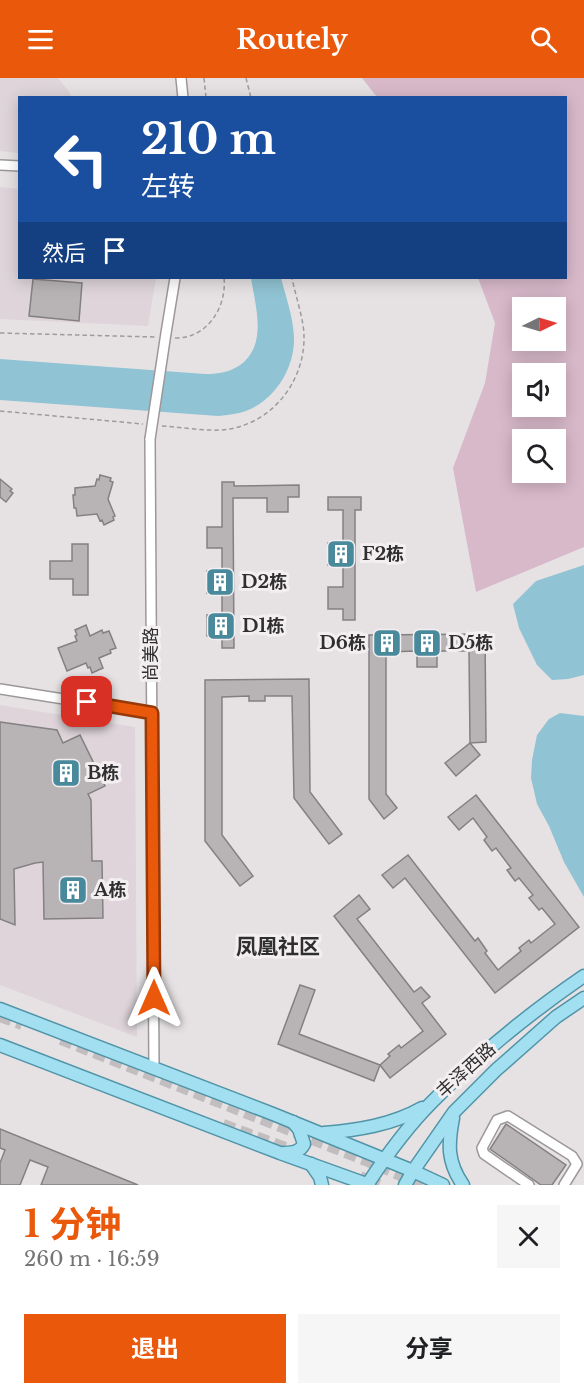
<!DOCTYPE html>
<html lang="zh">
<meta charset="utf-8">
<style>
:root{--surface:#fff;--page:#f6f6f6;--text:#202124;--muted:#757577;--accent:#ea580c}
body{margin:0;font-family:"Libre Baskerville","Noto Sans SC",serif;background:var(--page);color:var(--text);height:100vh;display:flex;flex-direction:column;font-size:22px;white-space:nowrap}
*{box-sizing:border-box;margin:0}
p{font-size:20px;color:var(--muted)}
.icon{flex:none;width:33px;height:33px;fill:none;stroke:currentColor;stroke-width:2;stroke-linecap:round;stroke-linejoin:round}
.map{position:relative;height:1107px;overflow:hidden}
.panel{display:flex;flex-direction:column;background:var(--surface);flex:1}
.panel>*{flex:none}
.banner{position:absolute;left:18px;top:18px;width:549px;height:183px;border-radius:0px;box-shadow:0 3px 15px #0003;background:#1a4fa0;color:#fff;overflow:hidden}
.needle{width:39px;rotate:85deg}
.controls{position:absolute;left:512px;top:219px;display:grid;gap:12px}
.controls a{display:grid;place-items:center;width:54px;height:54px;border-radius:0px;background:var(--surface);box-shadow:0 3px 15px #0003;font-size:30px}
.pin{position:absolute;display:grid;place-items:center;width:51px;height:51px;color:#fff;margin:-26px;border-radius:12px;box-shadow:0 3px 9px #0006}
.me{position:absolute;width:66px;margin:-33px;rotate:0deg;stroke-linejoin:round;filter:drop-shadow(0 0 4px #0008)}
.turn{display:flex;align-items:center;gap:21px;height:126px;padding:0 24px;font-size:27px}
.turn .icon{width:78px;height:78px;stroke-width:2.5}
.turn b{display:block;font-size:42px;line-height:51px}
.then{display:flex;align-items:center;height:57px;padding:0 24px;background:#0003;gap:12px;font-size:22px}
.round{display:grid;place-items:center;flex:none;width:63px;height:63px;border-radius:0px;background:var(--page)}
.summary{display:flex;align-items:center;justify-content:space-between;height:102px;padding:0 24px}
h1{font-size:36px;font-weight:700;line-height:45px;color:var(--accent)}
.primary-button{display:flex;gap:12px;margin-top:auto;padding:12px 24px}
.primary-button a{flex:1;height:69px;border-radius:0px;background:var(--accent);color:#fff;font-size:24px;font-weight:700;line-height:69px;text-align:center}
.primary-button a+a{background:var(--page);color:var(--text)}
header{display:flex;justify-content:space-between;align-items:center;height:78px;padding:0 24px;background:var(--accent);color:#fff;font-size:27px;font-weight:700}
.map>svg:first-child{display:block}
.built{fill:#ded4da}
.green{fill:#d8b9ca;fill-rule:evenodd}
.water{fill:#90c3d3}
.building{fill:#b8b4b6;stroke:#848082;stroke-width:1.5}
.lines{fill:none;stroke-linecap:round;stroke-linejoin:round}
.major-tunnel{stroke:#c2bec0;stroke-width:12;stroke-dasharray:12 6;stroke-linecap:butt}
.minor-casing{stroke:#9c989a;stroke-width:12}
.major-casing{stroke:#5194a7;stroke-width:15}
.path{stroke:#9e9b9d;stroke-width:1.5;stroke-dasharray:4.5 3;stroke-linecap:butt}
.minor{stroke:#fff;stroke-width:9}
.major{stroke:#a1dff1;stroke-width:12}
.minor-bridge-casing{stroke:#9c989a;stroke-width:12;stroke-linecap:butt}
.minor-bridge{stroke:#fff;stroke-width:9}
.route-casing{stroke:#983908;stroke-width:15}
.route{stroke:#ea580c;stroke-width:10}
.labels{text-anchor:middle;stroke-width:6;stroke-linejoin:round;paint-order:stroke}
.poi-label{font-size:18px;font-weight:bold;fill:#302f2f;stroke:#f3eff1;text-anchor:start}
.street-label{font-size:18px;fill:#302f2f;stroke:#f3eff1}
.quarter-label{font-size:21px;font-weight:bold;fill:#302f2f;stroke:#f3eff1}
</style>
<header><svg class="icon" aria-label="menu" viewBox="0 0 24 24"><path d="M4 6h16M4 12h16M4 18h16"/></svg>Routely<svg class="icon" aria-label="search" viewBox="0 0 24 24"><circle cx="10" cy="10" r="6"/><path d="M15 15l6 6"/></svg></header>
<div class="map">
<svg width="584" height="1107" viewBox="0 0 584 1107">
<rect width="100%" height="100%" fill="#e6e2e4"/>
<g class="built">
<polygon points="0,0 58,0 70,15 71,19 20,20 19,75 0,73"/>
<polygon points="0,109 19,111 20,200 156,200 148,248 0,241"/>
<polygon points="0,627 135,649 137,959 0,907"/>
</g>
<path class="green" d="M362 0H584V469L476 514 453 390 485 305 495 245 478 200H566V20L377 19ZM522 230H555V262H522ZM522 296H555V328H522ZM522 362H555V394H522Z"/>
<g class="water">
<path d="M251 200H281C286 219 293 239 294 259 295 290 275 322 246 333 237 336 228 337 218 338L0 322V281L205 296C220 296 232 294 244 284 267 262 255 227 251 200Z"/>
<polygon points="584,487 584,597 568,601 552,602 537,587 519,550 513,526 536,503"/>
<polygon points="560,635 584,638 584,819 564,784 549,748 537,726 531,700 532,682 537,657 549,641"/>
</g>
<g class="building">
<polygon points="33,201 82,205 79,243 29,238"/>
<polygon points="100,397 111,400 110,403 113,404 108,421 115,438 113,439 114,442 104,447 102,442 100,443 97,436 77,438 76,430 74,430 73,417 75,417 75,410 95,408 97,401 99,402"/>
<polygon points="0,401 12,411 10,413 13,415 6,424 0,419"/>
<polygon points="222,404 234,404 234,408 299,407 299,419 288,419 288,434 267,434 267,420 233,420 234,570 222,570 222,558 207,558 207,537 222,537 222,514 207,515 207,493 222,493 222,470 207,470 207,449 222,449"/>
<polygon points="328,419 361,419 361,432 355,432 355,542 343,542 343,531 328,531 328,509 343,509 343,487 328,487 328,465 343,465 343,432 328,432"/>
<polygon points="72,466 88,466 88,517 73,517 73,501 50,501 50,483 72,483"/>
<polygon points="86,547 90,558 102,552 103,555 109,553 116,570 110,572 111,575 99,580 103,590 92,595 90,589 88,590 86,585 67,593 58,570 77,563 75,558 77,557 75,552"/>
<polygon points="485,556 486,664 470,665 469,573 437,573 437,589 417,589 417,573 386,574 386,716 397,730 384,741 369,721 369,557"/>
<polygon points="309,601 310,714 342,756 329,766 294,720 292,618 265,618 265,623 249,623 249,618 222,619 222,757 253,798 240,808 205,763 205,602"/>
<polygon points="0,644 57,652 63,665 80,657 105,708 88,716 91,722 92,783 102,783 103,840 44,841 43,784 35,785 14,791 15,847 0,841"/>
<polygon points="470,665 480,677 456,698 445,685"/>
<polygon points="476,717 579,849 495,915 405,800 393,810 382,797 408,777 475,863 478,860 487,873 485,875 498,892 521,873 519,870 529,862 531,865 555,846 542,830 539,832 529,820 533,817 519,800 515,803 507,792 511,790 496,770 492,773 484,762 487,759 473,740 459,752 448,739"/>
<polygon points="359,817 370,831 357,841 414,914 421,909 430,919 422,925 446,956 390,1000 380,987 390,978 388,976 399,967 401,970 423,953 334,838"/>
<polygon points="300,907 315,912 299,956 380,987 374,1003 278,966"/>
<polygon points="506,1046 566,1087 552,1107 541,1107 490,1071"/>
<polygon points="0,1051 138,1107 41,1107 48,1089 30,1082 20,1107 0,1107 0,1085 5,1072 0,1070"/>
</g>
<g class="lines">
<g class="major-tunnel">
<polyline points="0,938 22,946"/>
<polyline points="61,961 368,1083 424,1107"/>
<polyline points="223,1047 296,1074"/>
<polyline points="360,1099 379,1107"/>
</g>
<g class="minor-casing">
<g id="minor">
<polyline points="181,0 183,20"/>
<polyline points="0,87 20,88"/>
<polyline points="166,255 175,200"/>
<polyline points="150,361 154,991"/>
<polyline points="0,611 152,635"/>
<polyline points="529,1107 484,1076 482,1070 497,1042 508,1038 572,1078 577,1086 564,1107"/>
</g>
</g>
<g class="major-casing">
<g id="major">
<polyline points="0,931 273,1036 413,1093 443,1107"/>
<polyline points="0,967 280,1075 369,1107"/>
<path d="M453 1040C448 1066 447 1084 463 1107"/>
<path d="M324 1055C358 1052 392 1047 422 1030"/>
<path d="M284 1075C293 1075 300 1074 304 1066L299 1051 293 1044"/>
<polyline points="311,1086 320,1099 322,1107"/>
<path d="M367 1107C386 1078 407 1049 432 1024 478 977 530 935 584 898"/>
<polyline points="405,1107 413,1093 454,1034 496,992 556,939 584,920"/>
</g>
</g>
<g class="path">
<polyline points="204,0 206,20"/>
<polyline points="246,0 251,20"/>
<polyline points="0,255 155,259"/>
<path d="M175 260C207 261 227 229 224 200"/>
<polyline points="0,333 143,346"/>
<path d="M162 348C182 349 202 353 222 352 270 348 305 305 304 258 304 242 295 216 292 200"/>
</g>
<use href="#minor" class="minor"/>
<use href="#major" class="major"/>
<g class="minor-bridge-casing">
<polyline id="minor-bridge" points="150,361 166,255"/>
</g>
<use href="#minor-bridge" class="minor-bridge"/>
</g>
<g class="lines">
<g class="route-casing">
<polyline id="route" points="87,624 152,635 154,920"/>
</g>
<use href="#route" class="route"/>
</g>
<defs>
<g id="building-square" transform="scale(1.5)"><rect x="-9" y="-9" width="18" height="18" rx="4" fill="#48899b" stroke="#f3eff1"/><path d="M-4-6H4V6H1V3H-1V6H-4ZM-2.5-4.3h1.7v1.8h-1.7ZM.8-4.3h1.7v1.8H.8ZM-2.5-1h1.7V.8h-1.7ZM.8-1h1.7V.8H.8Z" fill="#fff"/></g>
</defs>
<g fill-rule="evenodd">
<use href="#building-square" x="341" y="476"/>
<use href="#building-square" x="220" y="504"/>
<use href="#building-square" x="221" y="548"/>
<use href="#building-square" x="387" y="565"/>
<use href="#building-square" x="427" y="565"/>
<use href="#building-square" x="66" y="695"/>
<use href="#building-square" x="73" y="812"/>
</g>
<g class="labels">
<g class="poi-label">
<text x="362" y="482">F2栋</text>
<text x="241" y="510">D2栋</text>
<text x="242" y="554">D1栋</text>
<text x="366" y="571" text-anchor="end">D6栋</text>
<text x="448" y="571">D5栋</text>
<text x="87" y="701">B栋</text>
<text x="94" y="818">A栋</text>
</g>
<g class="street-label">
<text transform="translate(151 576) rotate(-90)" y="6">尚美路</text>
<text transform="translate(466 992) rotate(-42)" y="6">丰泽西路</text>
</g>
<g class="quarter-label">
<text x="278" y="876">凤凰社区</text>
</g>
</g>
</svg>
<div class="controls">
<a><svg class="needle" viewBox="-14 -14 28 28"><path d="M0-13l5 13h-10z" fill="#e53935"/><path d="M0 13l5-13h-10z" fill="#757577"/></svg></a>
<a><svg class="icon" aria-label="sound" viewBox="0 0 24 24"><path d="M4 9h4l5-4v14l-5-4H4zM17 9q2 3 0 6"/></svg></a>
<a><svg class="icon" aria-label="search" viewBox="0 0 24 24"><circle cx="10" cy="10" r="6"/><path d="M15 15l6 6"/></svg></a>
</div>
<div class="pin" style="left:87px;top:624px;background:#d93025"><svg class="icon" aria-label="arrive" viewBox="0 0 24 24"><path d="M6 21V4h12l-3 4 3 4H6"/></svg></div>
<svg class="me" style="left:154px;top:920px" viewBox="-20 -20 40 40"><path d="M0-17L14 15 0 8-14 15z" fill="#ea580c" stroke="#fff" stroke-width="4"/></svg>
<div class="banner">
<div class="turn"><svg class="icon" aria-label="left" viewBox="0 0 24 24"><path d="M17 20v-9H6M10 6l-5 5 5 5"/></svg><div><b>210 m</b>左转</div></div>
<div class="then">然后<svg class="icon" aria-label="arrive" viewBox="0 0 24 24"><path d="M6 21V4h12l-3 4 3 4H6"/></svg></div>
</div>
</div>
<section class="panel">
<div class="summary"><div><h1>1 分钟</h1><p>260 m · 16:59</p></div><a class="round"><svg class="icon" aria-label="close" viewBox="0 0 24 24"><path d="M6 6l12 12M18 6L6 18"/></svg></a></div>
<div class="primary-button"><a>退出</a><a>分享</a></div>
</section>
